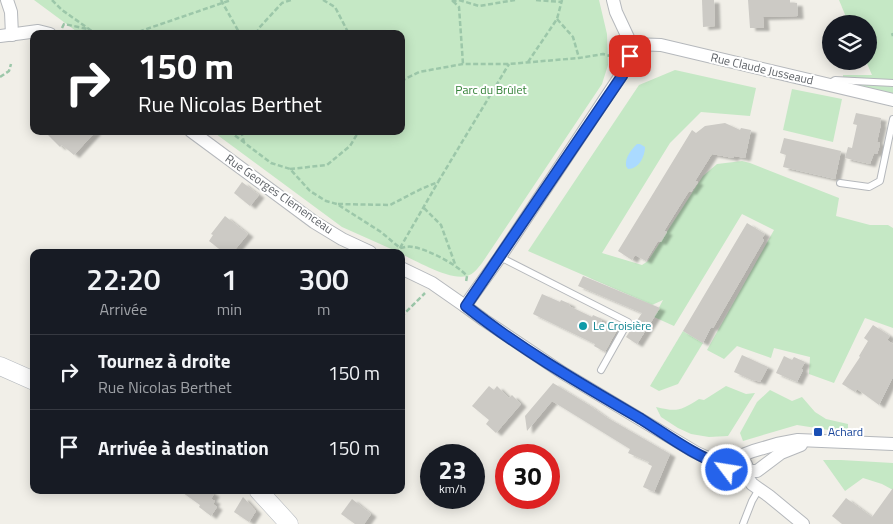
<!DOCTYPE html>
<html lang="fr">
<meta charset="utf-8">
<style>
:root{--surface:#171b24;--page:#242831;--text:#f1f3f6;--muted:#9ea1a6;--line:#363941}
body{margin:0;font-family:"Titillium Web",sans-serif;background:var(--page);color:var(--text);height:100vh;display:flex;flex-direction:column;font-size:19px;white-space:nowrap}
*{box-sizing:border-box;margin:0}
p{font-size:16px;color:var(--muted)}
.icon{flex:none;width:28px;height:28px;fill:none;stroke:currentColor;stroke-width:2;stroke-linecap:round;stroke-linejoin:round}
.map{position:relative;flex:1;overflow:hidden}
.side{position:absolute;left:30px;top:249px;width:375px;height:245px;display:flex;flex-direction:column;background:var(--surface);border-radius:10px;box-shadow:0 2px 12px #0003}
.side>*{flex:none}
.top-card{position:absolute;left:30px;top:30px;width:375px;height:105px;border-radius:10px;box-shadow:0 2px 12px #0003;background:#202124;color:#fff;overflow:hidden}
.tools{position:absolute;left:822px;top:15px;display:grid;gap:10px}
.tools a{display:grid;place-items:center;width:55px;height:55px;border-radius:50%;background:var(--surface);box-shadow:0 2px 12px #0003;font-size:25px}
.speed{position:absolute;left:420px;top:444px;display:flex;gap:10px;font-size:25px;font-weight:700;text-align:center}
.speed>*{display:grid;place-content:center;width:65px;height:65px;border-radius:50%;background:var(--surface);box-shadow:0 2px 12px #0003;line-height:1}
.speed small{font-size:12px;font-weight:400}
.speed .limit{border:8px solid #d22;background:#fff;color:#111}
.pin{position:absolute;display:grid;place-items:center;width:42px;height:42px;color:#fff;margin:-21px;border-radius:10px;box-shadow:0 2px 8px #0006}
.me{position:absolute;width:55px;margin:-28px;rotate:301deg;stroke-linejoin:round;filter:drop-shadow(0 0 4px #0008)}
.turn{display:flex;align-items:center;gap:18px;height:105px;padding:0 25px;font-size:22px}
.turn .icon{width:65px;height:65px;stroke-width:2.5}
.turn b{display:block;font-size:35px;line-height:42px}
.eta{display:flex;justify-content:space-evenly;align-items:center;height:85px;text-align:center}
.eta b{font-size:30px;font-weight:600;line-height:35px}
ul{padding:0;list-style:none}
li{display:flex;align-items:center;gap:15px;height:75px;padding:0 25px;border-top:1px solid var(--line)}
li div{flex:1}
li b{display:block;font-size:19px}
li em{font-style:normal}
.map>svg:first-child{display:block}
.green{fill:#c5e8c5}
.water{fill:#aadaff}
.building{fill:#cccac5;filter:url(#shadow)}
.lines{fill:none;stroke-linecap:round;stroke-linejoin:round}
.service-casing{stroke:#b5b8bc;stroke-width:8}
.minor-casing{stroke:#b5b8bc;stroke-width:14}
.secondary-casing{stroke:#b6babf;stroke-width:19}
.path{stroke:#9cc7a9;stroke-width:2.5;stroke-dasharray:5 2.5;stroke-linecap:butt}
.service{stroke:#fff;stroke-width:6}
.minor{stroke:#fff;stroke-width:12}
.secondary{stroke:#fff;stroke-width:18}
.route-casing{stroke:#184099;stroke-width:12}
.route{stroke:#2563eb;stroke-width:9}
.culture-dot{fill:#0f9aa8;stroke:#fff;stroke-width:2}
.transit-dot{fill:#1a4fb4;stroke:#fff;stroke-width:2}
.labels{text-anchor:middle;stroke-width:4;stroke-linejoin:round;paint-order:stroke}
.street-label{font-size:12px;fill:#5f6368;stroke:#fff}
.park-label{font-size:12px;fill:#348238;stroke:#fff}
.culture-label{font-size:12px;fill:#0d838f;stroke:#fff;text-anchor:start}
.transit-label{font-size:12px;fill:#164399;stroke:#fff;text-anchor:start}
</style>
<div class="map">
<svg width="893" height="524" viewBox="0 0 893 524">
<defs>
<filter id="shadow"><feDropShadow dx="5.5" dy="3" stdDeviation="1" flood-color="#0004"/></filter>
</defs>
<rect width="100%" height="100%" fill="#f1efe8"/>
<g class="green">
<path d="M34 0H599L607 34 608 65 602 84 482 263C477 269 474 274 467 276 450 281 417 261 401 254V252H398L342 227 212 131H401V34H80Z"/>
<polygon points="839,0 893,0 893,94 843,84 843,75 872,75 866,61 869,61 869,24 849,24"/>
<polygon points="675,70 756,88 750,116 701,112 670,143 602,253 642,265 648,261 703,176 717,164 742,161 750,163 839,198 836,216 870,225 888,225 893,228 893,328 865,318 834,383 809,374 810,357 774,348 771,358 737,346 724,359 707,350 774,230 742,214 674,326 654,317 663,300 652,305 528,251 639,85"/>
<polygon points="792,89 842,99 833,142 783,130"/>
<polygon points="683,331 703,343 678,384 659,391 650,386"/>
<path d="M726 386 746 394 755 393 728 436 709 437 691 434 678 428 661 417 656 407C677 412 680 411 699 399L704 400Z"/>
<polygon points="770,390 792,401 802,397 815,412 826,419 848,424 848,433 797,425 743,441 740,433 757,402"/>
<polygon points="823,460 841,460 893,463 893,490 882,484 863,478 845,491"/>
</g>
<path class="water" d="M637 144H640L645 147C645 156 639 169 628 169L626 166C625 157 631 150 637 144Z"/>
<g class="building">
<polygon points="702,0 714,0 715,26 703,27"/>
<polygon points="748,0 790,0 790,3 797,3 798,16 763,17 764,28 750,28"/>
<polygon points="856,113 881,118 880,124 881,124 877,142 880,142 879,148 877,154 874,153 870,164 845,158 848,147 852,148 857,125 853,124"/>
<polygon points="725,123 740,130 741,128 751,130 745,158 734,156 733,158 712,154 695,181 698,182 691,192 689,191 664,231 667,232 661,242 658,241 646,261 635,255 632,260 618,251 692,130 696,133 705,126"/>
<polygon points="44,131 96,131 74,155 62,145 60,147"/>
<polygon points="784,138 841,151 835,179 783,167 786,155 780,153"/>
<polygon points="242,182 259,195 250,206 234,193"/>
<polygon points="225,216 248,234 233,252 223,252 209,241 213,235 211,234"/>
<polygon points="747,223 765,234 762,238 764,240 713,328 711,327 703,343 683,331"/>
<polygon points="583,276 660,308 637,344 626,337 642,313 578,286"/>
<polygon points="542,294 560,302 561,300 570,304 569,306 592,317 593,315 602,319 601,322 617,330 605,352 594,346 595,344 533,314"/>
<polygon points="873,325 890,336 887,340 893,344 893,377 879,405 857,389 855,392 842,384 860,357 859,356 868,341 864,338"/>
<polygon points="742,355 768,367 760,382 755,380 754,381 734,372"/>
<polygon points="784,356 792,360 794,357 805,362 801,369 803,370 797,382 776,373"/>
<polygon points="553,383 589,405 606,417 670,454 654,492 643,487 652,466 648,464 649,462 628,453 630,449 552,401 527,431 525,416"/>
<polygon points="489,386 494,390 497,386 509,398 512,395 521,404 496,433 486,424 489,420 472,406"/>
<polygon points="893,488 893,524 842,524 832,516 846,498 872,517"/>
<polygon points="179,490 208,490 214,494 211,499 215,501 213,504 217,507 211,516 199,507 200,505"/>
<polygon points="243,497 256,511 249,522 234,512"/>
<polygon points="352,499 371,514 364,524 355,524 341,514"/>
</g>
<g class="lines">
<g class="service-casing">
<g id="service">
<polyline points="830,83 835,80 893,83"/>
<polyline points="840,183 869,187 880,181 893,119"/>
<polyline points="500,257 628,322 601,370"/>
<polyline points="743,524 752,501 759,489"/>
</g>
</g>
<g class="minor-casing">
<g id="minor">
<polyline points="7,0 11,12 12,35"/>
<polyline points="0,36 38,31 50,34"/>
<polyline points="631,44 661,45 893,100"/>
<polyline points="191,131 314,222 342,239 370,252"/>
<polyline points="401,268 432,283 465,306 484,320 563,373 695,452 727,467"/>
<polyline points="465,306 500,257 625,69 630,57 631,44 616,12 613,0"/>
<polyline points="737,459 745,454 753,451 777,444 798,440 893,444"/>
<circle cx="737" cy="469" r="10"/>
<polyline points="746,471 757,471 781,453 801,445"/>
<polyline points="745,474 752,484 769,496 803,524"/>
</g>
</g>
<g class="secondary-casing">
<g id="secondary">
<polyline points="0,366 34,381"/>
<polyline points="258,490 289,524"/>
</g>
</g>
<g class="path">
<polyline points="52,0 62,10 96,34"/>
<polyline points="221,0 240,34"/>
<polyline points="323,0 335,7 349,34"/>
<polyline points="452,0 453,1 459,0 479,6 515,0"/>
<polyline points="536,0 562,2"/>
<polyline points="453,1 459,7 463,64"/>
<polyline points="557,19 573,37 579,58"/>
<polyline points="62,28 64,24 88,29"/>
<polyline points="892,33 893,36"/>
<polyline points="132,34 231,0"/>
<polyline points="256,34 259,28 282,3 291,0"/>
<polyline points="528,62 557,19 562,0"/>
<polyline points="0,77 9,71 11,64"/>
<polyline points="401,81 419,72 463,64 509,64 579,58 603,54 614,57 614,59"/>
<path d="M229 131 271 163 290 169 310 191 326 201 337 204 381 232 400 248C404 247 409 246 413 247 427 249 458 265 467 276L466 282"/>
<polyline points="241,131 244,142"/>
<polyline points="290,169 327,165 350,146 359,131"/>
<polyline points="338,204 390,205 421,189 438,182 509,64"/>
<polyline points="424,208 441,225 455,264"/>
<polyline points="400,248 438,182"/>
<polyline points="401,317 425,293"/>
</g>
<use href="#service" class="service"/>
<use href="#minor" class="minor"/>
<use href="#secondary" class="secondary"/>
</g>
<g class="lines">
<g class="route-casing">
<path id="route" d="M630 56 622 76 466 306C520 349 581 384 641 419 668 436 696 457 727 467V470"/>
</g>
<use href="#route" class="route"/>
</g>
<circle class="culture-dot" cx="583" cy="326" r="5"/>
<rect class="transit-dot" x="813" y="427" width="10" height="10" rx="2.5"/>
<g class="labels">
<g class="street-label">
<text transform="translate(762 69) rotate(13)" y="4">Rue Claude Jusseaud</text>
<text transform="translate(279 194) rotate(35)" y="4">Rue Georges Clemenceau</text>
</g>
<g class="park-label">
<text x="491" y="94">Parc du Brûlet</text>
</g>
<g class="culture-label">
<text x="593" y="330">Le Croisière</text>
</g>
<g class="transit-label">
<text x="828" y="436">Achard</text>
</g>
</g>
</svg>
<div class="tools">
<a><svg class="icon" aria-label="layers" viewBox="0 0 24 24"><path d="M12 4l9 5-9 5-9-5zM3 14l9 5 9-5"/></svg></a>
</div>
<div class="speed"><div>23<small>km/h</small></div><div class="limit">30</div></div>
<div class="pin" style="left:630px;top:56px;background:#d93025"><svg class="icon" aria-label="arrive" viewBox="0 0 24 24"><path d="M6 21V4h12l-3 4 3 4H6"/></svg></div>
<svg class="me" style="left:727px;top:470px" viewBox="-20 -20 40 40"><circle r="17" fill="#2563eb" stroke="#fff" stroke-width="3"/><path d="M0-11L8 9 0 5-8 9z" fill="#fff"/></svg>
<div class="top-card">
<div class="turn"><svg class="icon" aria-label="right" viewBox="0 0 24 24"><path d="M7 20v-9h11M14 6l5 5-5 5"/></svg><div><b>150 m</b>Rue Nicolas Berthet</div></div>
</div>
<section class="side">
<div class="eta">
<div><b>22:20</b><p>Arrivée</p></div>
<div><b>1</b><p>min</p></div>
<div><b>300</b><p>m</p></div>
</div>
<ul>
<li><svg class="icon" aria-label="right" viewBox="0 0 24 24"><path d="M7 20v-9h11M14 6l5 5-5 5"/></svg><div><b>Tournez à droite</b><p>Rue Nicolas Berthet</p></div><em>150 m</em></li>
<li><svg class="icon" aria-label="arrive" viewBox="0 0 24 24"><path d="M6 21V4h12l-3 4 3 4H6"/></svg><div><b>Arrivée à destination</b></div><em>150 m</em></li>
</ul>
</section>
</div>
